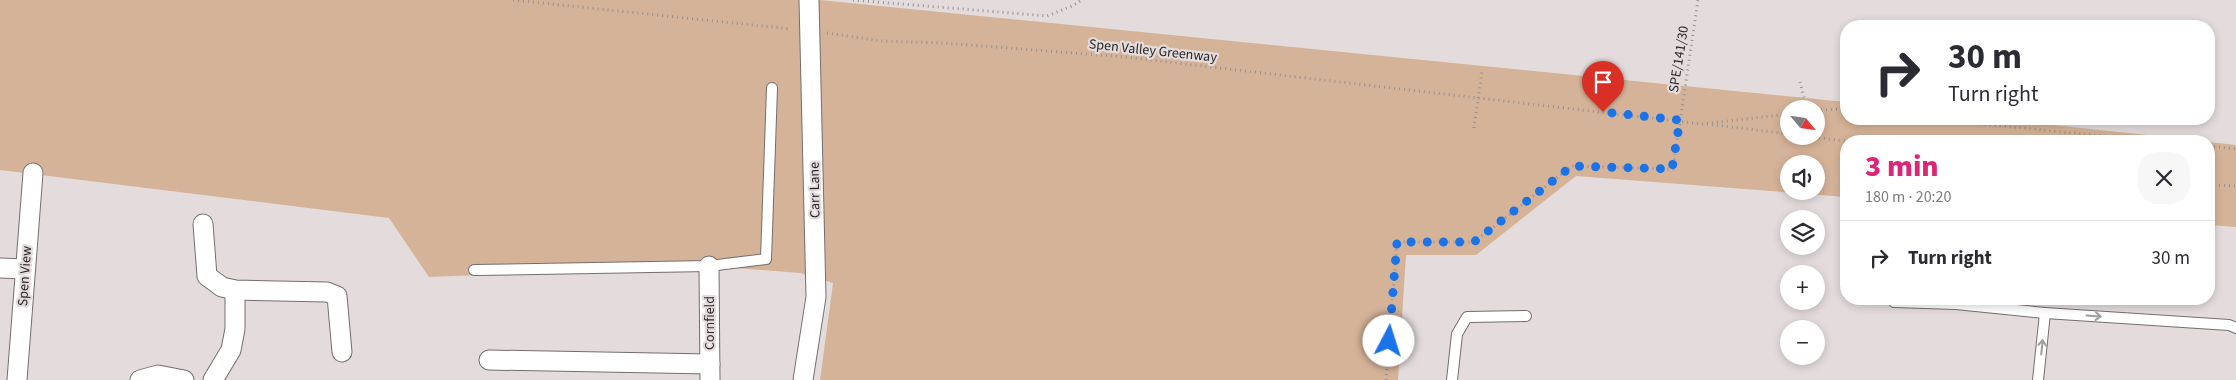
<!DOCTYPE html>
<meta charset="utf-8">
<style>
:root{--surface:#fff;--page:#f7f7f7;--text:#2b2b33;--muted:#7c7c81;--line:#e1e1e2;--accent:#db2777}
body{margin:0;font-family:"Source Sans 3",sans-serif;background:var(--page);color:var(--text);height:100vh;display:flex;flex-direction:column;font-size:19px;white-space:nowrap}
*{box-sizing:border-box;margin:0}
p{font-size:16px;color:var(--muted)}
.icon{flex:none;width:28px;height:28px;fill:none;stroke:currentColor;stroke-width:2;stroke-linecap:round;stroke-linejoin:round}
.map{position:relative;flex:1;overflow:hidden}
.panel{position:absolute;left:1840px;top:135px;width:375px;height:170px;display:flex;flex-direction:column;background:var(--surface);border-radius:20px;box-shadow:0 2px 8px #0003}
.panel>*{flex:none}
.top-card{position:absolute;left:1840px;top:20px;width:375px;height:105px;border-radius:20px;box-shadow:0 2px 8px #0003;background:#fff;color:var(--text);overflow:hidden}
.needle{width:32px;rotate:119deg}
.tools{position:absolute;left:1780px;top:100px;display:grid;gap:10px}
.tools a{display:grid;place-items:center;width:45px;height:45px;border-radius:50%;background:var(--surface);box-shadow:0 2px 8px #0003;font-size:25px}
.pin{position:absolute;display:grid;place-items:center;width:42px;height:42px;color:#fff;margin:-51px -21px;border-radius:50% 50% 50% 0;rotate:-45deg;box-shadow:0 0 5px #0007}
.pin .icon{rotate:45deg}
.me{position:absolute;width:55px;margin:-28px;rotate:5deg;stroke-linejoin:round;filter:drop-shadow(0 0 4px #0008)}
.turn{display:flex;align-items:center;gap:18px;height:105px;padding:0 25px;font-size:22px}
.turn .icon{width:65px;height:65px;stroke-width:2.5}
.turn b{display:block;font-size:35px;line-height:42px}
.round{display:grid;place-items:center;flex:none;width:52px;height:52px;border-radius:20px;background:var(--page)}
.head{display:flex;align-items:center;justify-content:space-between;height:85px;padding:0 25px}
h1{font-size:30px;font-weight:800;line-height:38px;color:var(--accent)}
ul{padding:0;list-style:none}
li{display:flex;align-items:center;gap:15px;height:75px;padding:0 25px;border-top:1px solid var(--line)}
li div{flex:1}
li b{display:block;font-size:19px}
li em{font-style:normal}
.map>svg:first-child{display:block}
.green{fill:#d5b398;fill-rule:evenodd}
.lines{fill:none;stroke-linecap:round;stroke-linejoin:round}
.lane-casing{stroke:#756e6d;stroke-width:12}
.street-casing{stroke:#756e6d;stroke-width:21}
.path{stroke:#979191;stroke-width:3;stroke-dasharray:1 4;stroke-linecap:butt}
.lane{stroke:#fff;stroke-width:10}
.street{stroke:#fff;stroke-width:19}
.path-bridge{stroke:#979191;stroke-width:3;stroke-dasharray:1 4;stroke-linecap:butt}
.oneway{stroke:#9f9e9e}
.route{stroke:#1a73e8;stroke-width:9;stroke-dasharray:0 16.2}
.labels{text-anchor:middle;stroke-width:4.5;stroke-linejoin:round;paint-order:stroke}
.street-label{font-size:14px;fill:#2a2727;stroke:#e4dcdc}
</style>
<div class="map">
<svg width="2236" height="380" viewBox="0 0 2236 380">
<rect width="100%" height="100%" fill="#e4dcdc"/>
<g class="green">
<path d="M0 0H820L1846 102V119H1997L2204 141H1846V197L1576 176 1476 255H1406L1398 380H820L833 283 800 273 709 266 429 277 389 218 0 170ZM1789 109H1816V136H1789ZM1789 164H1816V191H1789Z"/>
<polygon points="2209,142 2236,145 2236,227 2209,225"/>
</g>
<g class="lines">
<g class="lane-casing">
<g id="lane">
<polyline points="474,270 709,266 766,259 772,88"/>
<polyline points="1894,302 1956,304 2045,313 2229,325 2236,328"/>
<polyline points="1452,380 1457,334 1467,317 1526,316"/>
<polyline points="2038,380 2045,313"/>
</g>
</g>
<g class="street-casing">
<g id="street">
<polyline points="203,224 207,276 222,287 235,290 327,292 337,296 342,352"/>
<polyline points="709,266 710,380"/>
<polyline points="0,268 25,269"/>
<polyline points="489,360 710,364"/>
<polyline points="17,380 33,173"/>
<polyline points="140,380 158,375 184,380"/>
<polyline points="213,380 231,350 235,329 235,290"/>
<polyline points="803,380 816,297 809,0"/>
</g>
</g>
<g class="path">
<polyline points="513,0 791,29"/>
<polyline points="853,0 1047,16 1072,6 1082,0"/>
<polyline points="827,33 882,41 943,43 1125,57 1702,124 1789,114"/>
<polyline points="1800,82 1807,109"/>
<polyline points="1816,110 1846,109"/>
<polyline points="1930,119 2155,141"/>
<polyline points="1707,124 1789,134"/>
<polyline points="1804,136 1846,141"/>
<polyline points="2209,146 2236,149"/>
<polyline points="2209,185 2236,186"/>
<polyline points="1386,380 1397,242 1474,242 1572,166 1673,169 1698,0"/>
</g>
<use href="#lane" class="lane"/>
<use href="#street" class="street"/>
<polyline class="path-bridge" points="1474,128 1482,71"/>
</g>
<defs><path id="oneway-shaft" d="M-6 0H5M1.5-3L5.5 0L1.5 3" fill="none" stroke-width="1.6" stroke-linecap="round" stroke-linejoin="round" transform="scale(1.25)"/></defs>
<g class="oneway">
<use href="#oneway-shaft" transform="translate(2094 316) rotate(4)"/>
<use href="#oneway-shaft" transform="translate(2042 347) rotate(-84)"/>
</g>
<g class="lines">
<polyline class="route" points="1389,341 1397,242 1474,242 1572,166 1672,169 1680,120 1603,112"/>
</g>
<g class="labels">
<g class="street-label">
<text transform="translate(1153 50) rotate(6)" y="5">Spen Valley Greenway</text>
<text transform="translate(1678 59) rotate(-81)" y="5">SPE/141/30</text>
<text transform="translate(814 190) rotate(-91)" y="5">Carr Lane</text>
<text transform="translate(24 276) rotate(-86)" y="5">Spen View</text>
<text transform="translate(709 323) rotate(-90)" y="5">Cornfield</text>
</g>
</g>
</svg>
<div class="tools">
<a><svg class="needle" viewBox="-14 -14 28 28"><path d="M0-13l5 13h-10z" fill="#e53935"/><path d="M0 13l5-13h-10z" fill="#7c7c81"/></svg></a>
<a><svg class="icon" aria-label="sound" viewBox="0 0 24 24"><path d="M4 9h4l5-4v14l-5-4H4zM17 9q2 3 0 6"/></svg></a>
<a><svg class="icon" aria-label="layers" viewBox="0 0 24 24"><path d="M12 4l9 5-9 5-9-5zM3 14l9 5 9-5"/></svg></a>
<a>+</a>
<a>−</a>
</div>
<div class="pin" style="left:1603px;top:112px;background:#d93025"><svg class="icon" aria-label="arrive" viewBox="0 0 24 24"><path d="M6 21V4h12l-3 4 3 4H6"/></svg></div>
<svg class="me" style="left:1389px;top:341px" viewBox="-20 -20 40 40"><circle r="19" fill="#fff"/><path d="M0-13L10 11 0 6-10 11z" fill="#1a73e8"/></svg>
<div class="top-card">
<div class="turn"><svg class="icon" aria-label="right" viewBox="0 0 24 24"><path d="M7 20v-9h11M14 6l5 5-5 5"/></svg><div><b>30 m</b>Turn right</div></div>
</div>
<section class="panel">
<div class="head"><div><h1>3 min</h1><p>180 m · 20:20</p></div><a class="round"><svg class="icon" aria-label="close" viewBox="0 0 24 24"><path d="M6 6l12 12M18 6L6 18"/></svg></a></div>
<ul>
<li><svg class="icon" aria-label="right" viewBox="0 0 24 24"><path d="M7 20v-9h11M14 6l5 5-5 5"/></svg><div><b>Turn right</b></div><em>30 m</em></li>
</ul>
</section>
</div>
